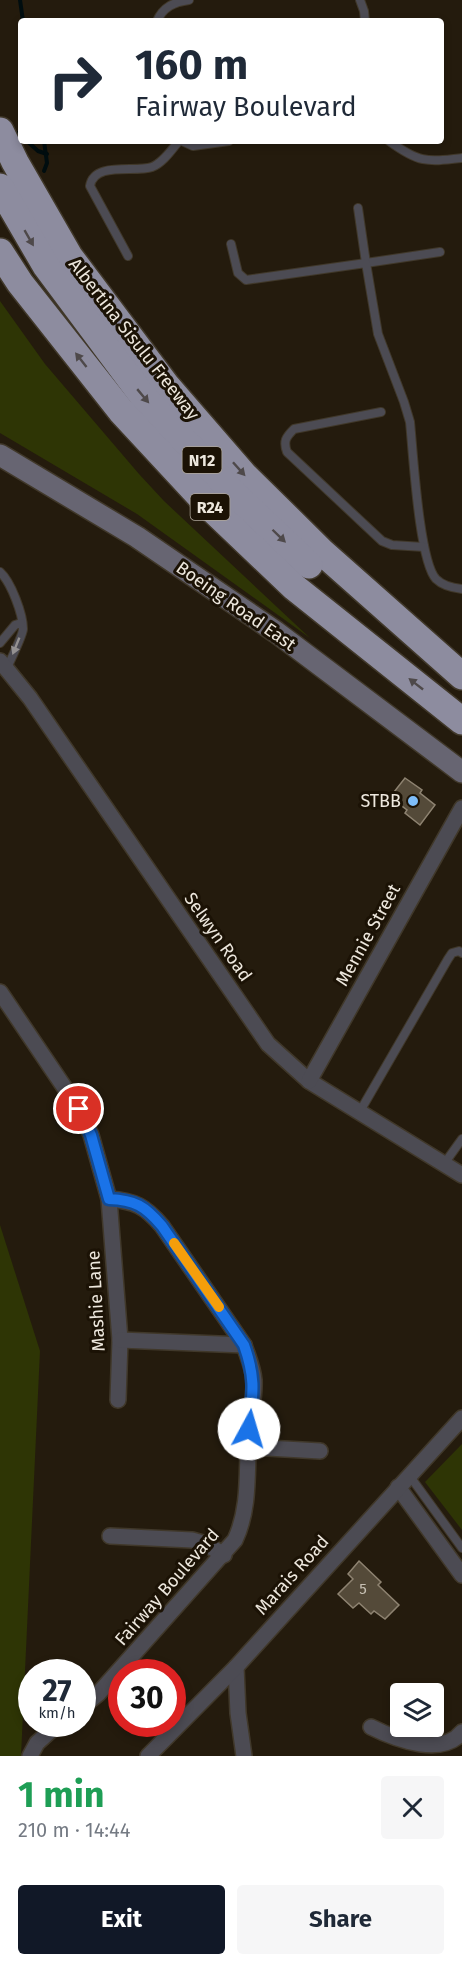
<!DOCTYPE html>
<meta charset="utf-8">
<style>
:root{--surface:#fff;--page:#f6f6f7;--text:#1f2937;--muted:#747a83;--accent:#111827}
body{margin:0;font-family:"Fira Sans",sans-serif;background:var(--page);color:var(--text);height:100vh;display:flex;flex-direction:column;font-size:22px;white-space:nowrap}
*{box-sizing:border-box;margin:0}
p{font-size:20px;color:var(--muted)}
.icon{flex:none;width:33px;height:33px;fill:none;stroke:currentColor;stroke-width:2;stroke-linecap:round;stroke-linejoin:round}
.map{position:relative;height:1756px;overflow:hidden}
.sheet{display:flex;flex-direction:column;background:var(--surface);flex:1}
.sheet>*{flex:none}
.top-card{position:absolute;left:18px;top:18px;width:426px;height:126px;border-radius:6px;box-shadow:0 3px 9px #0003;background:#fff;color:var(--text);overflow:hidden}
.buttons{position:absolute;left:390px;top:1683px;display:grid;gap:12px}
.buttons a{display:grid;place-items:center;width:54px;height:54px;border-radius:6px;background:var(--surface);box-shadow:0 3px 9px #0003;font-size:30px}
.speed{position:absolute;left:18px;top:1659px;display:flex;gap:12px;font-size:30px;font-weight:700;text-align:center}
.speed>*{display:grid;place-content:center;width:78px;height:78px;border-radius:50%;background:var(--surface);box-shadow:0 3px 9px #0003;line-height:1}
.speed small{font-size:15px;font-weight:400}
.speed .limit{border:9px solid #d22;background:#fff;color:#111}
.pin{position:absolute;display:grid;place-items:center;width:51px;height:51px;color:#fff;margin:-26px;border:3px solid #fff;border-radius:50%;box-shadow:0 2px 6px #0007}
.me{position:absolute;width:66px;margin:-33px;rotate:6deg;stroke-linejoin:round;filter:drop-shadow(0 0 4px #0008)}
.turn{display:flex;align-items:center;gap:21px;height:126px;padding:0 18px;font-size:27px}
.turn .icon{width:78px;height:78px;stroke-width:2.5}
.turn b{display:block;font-size:42px;line-height:51px}
.round{display:grid;place-items:center;flex:none;width:63px;height:63px;border-radius:6px;background:var(--page)}
.overview{display:flex;align-items:center;justify-content:space-between;height:102px;padding:0 18px}
h1{font-size:36px;font-weight:700;line-height:45px;color:#1e9e55}
.action{display:flex;gap:12px;margin-top:auto;padding:12px 18px}
.action a{flex:1;height:69px;border-radius:6px;background:var(--accent);color:#fff;font-size:24px;font-weight:700;line-height:69px;text-align:center}
.action a+a{background:var(--page);color:var(--text)}
.map>svg:first-child{display:block}
.green{fill:#2e3505}
.lines{fill:none;stroke-linecap:round;stroke-linejoin:round}
.stream{stroke:#000d0f;stroke-width:4}
.building{fill:#544a39;stroke:#8e8371;stroke-width:1.5}
.service-casing{stroke:#40382a;stroke-width:10}
.minor-casing{stroke:#40382a;stroke-width:18}
.secondary-casing{stroke:#40382a;stroke-width:24}
.motorway-casing{stroke:#40382a;stroke-width:30}
.service{stroke:#4c4b53;stroke-width:8}
.minor{stroke:#4c4b53;stroke-width:15}
.secondary{stroke:#676572;stroke-width:21}
.motorway{stroke:#8d8c9f;stroke-width:27}
.oneway{fill:#4e494a}
.oneway2{fill:#949191}
.route-casing{stroke:#114b97;stroke-width:15}
.route{stroke:#1a73e8;stroke-width:10}
.slow{stroke:#f59e0b;stroke-width:10}
.poi-dot{fill:#7ebdf9;stroke:#1b1205;stroke-width:2}
.labels{text-anchor:middle;stroke-width:6;stroke-linejoin:round;paint-order:stroke}
.number-label{font-size:15px;fill:#c7c0b4}
.shield{fill:#1b1205;stroke:#aea79c;stroke-width:1.5}
.shield-label{font-size:16px;font-weight:bold;fill:#ede7dd}
.street-label{font-size:18px;fill:#ede7dd;stroke:#1b1205}
.poi-label{font-size:18px;fill:#ede7dd;stroke:#1b1205;text-anchor:end}
</style>
<div class="map">
<svg width="462" height="1756" viewBox="0 0 462 1756">
<rect width="100%" height="100%" fill="#241b0d"/>
<g class="green">
<polygon points="0,301 45,364 139,474 164,501 310,638 137,514 0,433"/>
<polygon points="0,1225 40,1351 21,1756 0,1756"/>
<polygon points="462,1444 462,1530 425,1482"/>
</g>
<g class="lines">
<g class="stream">
<polyline points="20,0 23,21"/>
<polyline points="17,133 21,136"/>
<polyline points="27,141 38,151 47,154"/>
<polyline points="44,171 47,163 44,141"/>
</g>
</g>
<g class="building">
<polygon points="405,778 422,790 420,793 435,805 420,825 405,813 407,810 390,797"/>
<polygon points="359,1561 381,1582 378,1585 399,1605 385,1619 374,1611 371,1614 359,1603 353,1608 338,1594 353,1579 348,1574"/>
</g>
<g class="lines">
<g class="service-casing">
<g id="service">
<polyline points="360,0 364,11 365,21"/>
<path d="M157 21C163 7 174 2 189 0"/>
<polyline points="182,141 193,146 229,141"/>
<path d="M389 141C419 163 426 162 462 158"/>
<polyline points="358,208 366,263 440,252"/>
<path d="M231 244 238 273 246 280 366 263 378 334 404 402 410 422C413 451 419 561 436 579 443 586 453 588 462 589"/>
<path d="M128 256 90 186C94 161 135 173 152 167 163 163 172 149 179 141"/>
<path d="M381 412 294 429C286 437 283 441 287 452L382 541 392 545 424 547"/>
<path d="M0 572C11 582 23 614 23 629 23 635 10 661 7 668"/>
<polyline points="0,643 15,625 21,623"/>
<polyline points="359,1113 448,959 452,953 459,951 462,953"/>
<polyline points="444,1164 462,1139"/>
<polyline points="409,1475 462,1548"/>
</g>
</g>
<g class="minor-casing">
<g id="minor">
<polyline points="0,661 30,698 268,1044 309,1081 462,1175"/>
<polyline points="0,992 79,1109 91,1135 109,1199 120,1340 118,1400"/>
<polyline points="309,1081 462,808"/>
<polyline points="120,1340 244,1345"/>
<polyline points="248,1447 320,1451"/>
<polyline points="398,1487 462,1575"/>
<polyline points="110,1536 192,1540 206,1544 224,1555"/>
<polyline points="236,1667 238,1713 244,1756"/>
<path d="M82 1707 98 1694 235 1540C251 1506 246 1468 249 1431 250 1415 255 1397 254 1380 253 1368 248 1357 244 1345L162 1226C145 1206 135 1201 109 1199"/>
<path d="M371 1727C399 1741 443 1756 462 1732"/>
<polyline points="30,1756 37,1743 58,1724"/>
<polyline points="148,1756 236,1667 462,1418"/>
</g>
</g>
<g class="secondary-casing">
<polyline id="secondary" points="0,455 137,537 276,632 462,772"/>
</g>
<g class="motorway-casing">
<g id="motorway">
<polyline points="0,131 15,162 69,256 166,385 244,475 322,552 462,676"/>
<polyline points="0,187 46,266 142,395 231,491 309,565"/>
<polyline points="0,252 20,283 121,411 210,507 294,587 462,721"/>
</g>
</g>
<use href="#service" class="service"/>
<use href="#minor" class="minor"/>
<use href="#secondary" class="secondary"/>
<use href="#motorway" class="motorway"/>
</g>
<defs><path id="oneway-solid" d="M-6-.8H1V-3.2L6.5 0L1 3.2V.8H-6Z" transform="scale(1.5)"/></defs>
<g class="oneway">
<use href="#oneway-solid" transform="translate(29 238) rotate(60)"/>
<use href="#oneway-solid" transform="translate(81 360) rotate(-128)"/>
<use href="#oneway-solid" transform="translate(143 396) rotate(50)"/>
<use href="#oneway-solid" transform="translate(239 469) rotate(48)"/>
<use href="#oneway-solid" transform="translate(279 536) rotate(44)"/>
<use href="#oneway-solid" transform="translate(416 684) rotate(-142)"/>
</g>
<use class="oneway2" href="#oneway-solid" transform="translate(16 646) rotate(112)"/>
<g class="lines">
<g class="route-casing">
<path id="route" d="M79 1109 91 1135 109 1199C135 1200 145 1206 162 1226L244 1345C256 1379 253 1393 249 1429"/>
</g>
<use href="#route" class="route"/>
<polyline class="slow" points="174,1243 219,1307"/>
</g>
<circle class="poi-dot" cx="413" cy="801" r="6"/>
<g class="labels">
<g class="number-label">
<text x="363" y="1594">5</text>
</g>
<g class="shield">
<rect x="182.5" y="447" width="39" height="26" rx="4.5"/>
<rect x="190.5" y="494" width="39" height="26" rx="4.5"/>
</g>
<g class="shield-label">
<text x="202" y="466">N12</text>
<text x="210" y="513">R24</text>
</g>
<g class="street-label">
<text transform="translate(134 339) rotate(52)" y="6">Albertina Sisulu Freeway</text>
<text transform="translate(236 606) rotate(35)" y="6">Boeing Road East</text>
<text transform="translate(368 935) rotate(-61)" y="6">Mennie Street</text>
<text transform="translate(218 937) rotate(55)" y="6">Selwyn Road</text>
<text transform="translate(96 1301) rotate(-93)" y="6">Mashie Lane</text>
<text transform="translate(292 1575) rotate(-48)" y="6">Marais Road</text>
<text transform="translate(167 1587) rotate(-49)" y="6">Fairway Boulevard</text>
</g>
<g class="poi-label">
<text x="401" y="807">STBB</text>
</g>
</g>
</svg>
<div class="buttons">
<a><svg class="icon" aria-label="layers" viewBox="0 0 24 24"><path d="M12 4l9 5-9 5-9-5zM3 14l9 5 9-5"/></svg></a>
</div>
<div class="speed"><div>27<small>km/h</small></div><div class="limit">30</div></div>
<div class="pin" style="left:79px;top:1109px;background:#d93025"><svg class="icon" aria-label="arrive" viewBox="0 0 24 24"><path d="M6 21V4h12l-3 4 3 4H6"/></svg></div>
<svg class="me" style="left:249px;top:1429px" viewBox="-20 -20 40 40"><circle r="19" fill="#fff"/><path d="M0-13L10 11 0 6-10 11z" fill="#1a73e8"/></svg>
<div class="top-card">
<div class="turn"><svg class="icon" aria-label="right" viewBox="0 0 24 24"><path d="M7 20v-9h11M14 6l5 5-5 5"/></svg><div><b>160 m</b>Fairway Boulevard</div></div>
</div>
</div>
<section class="sheet">
<div class="overview"><div><h1>1 min</h1><p>210 m · 14:44</p></div><a class="round"><svg class="icon" aria-label="close" viewBox="0 0 24 24"><path d="M6 6l12 12M18 6L6 18"/></svg></a></div>
<div class="action"><a>Exit</a><a>Share</a></div>
</section>
